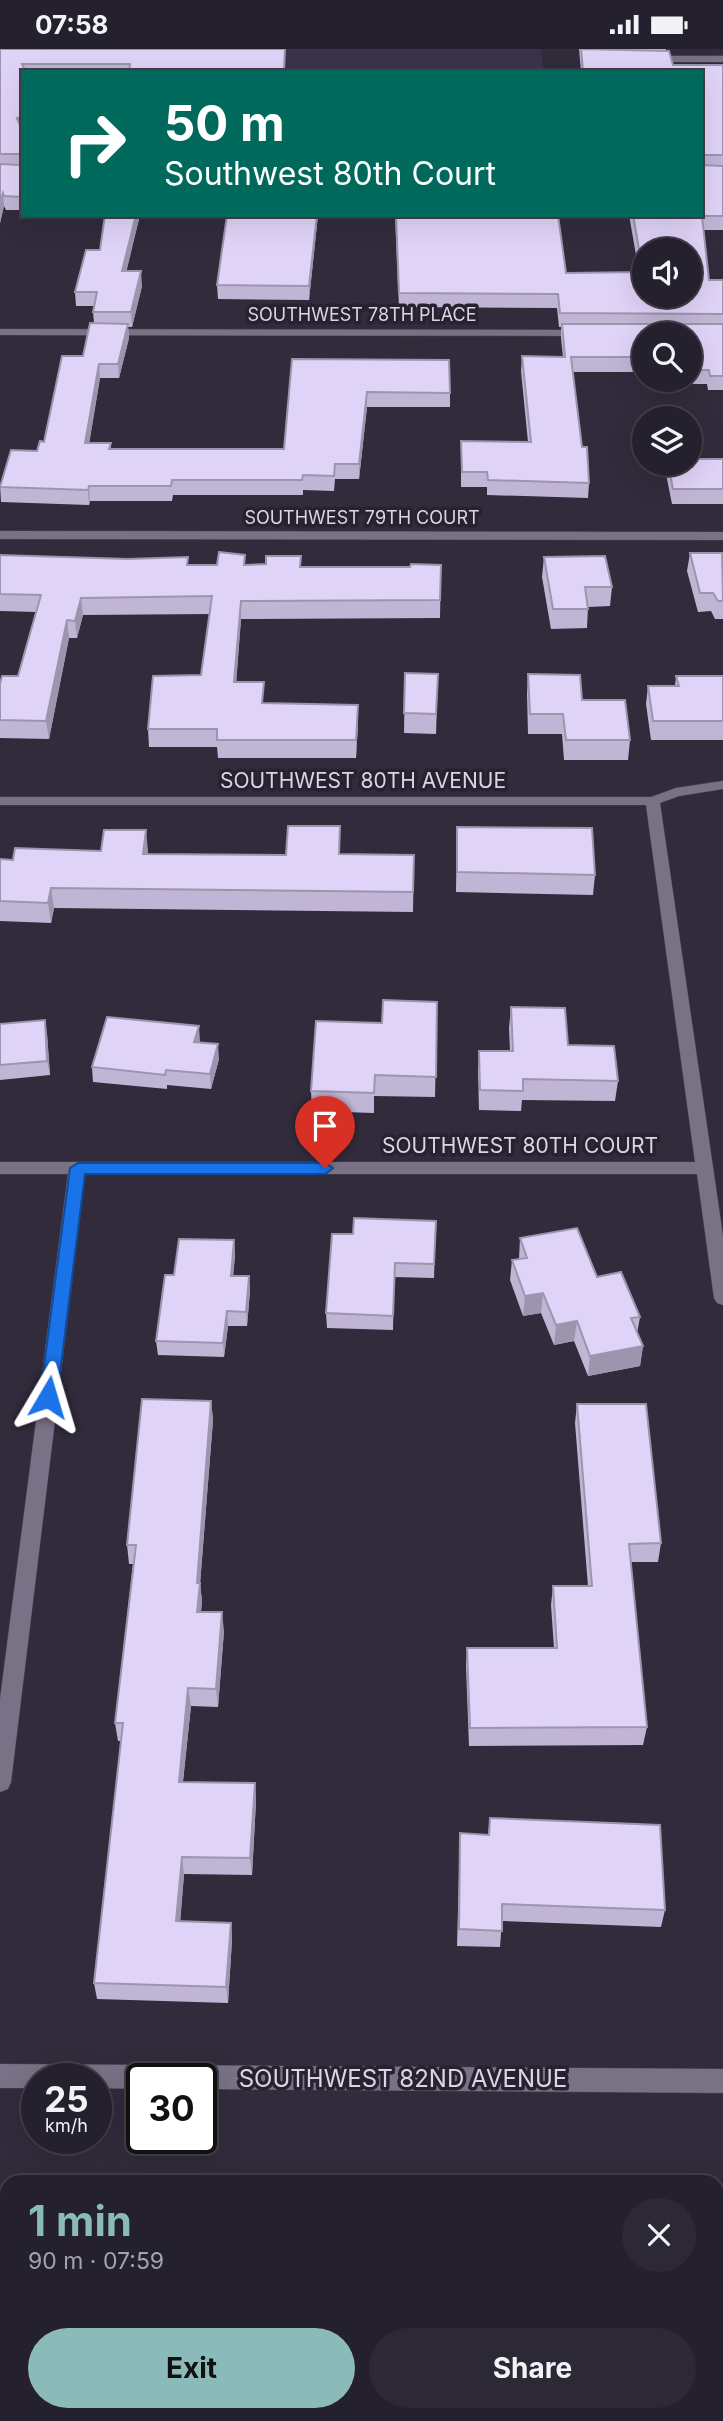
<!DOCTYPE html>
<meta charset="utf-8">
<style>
:root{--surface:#25202d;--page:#2d2835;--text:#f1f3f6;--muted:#a3a3aa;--line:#423e49;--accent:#8bbbb9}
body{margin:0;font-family:Inter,sans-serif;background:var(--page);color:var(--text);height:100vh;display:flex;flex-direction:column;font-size:26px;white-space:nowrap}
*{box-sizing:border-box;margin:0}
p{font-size:23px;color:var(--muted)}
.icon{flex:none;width:38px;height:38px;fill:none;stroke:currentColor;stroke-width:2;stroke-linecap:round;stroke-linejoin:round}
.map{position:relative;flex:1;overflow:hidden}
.panel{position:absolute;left:0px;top:2126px;width:724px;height:247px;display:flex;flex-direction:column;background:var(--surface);border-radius:21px 21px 0 0;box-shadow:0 7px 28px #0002,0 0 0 2px var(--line)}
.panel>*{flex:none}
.top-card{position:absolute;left:21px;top:21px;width:682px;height:147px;border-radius:0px;box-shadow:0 7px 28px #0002,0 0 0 2px var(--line);background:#00695c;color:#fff;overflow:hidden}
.controls{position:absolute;left:632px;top:189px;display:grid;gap:14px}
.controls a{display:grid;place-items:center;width:70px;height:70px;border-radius:50%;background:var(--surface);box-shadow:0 7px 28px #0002,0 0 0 2px var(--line);font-size:35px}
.speed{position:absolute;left:21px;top:2014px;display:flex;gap:14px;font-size:35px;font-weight:700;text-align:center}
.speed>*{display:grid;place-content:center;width:91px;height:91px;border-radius:50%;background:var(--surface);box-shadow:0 7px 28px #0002,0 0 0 2px var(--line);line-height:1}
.speed small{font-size:18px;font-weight:400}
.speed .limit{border:4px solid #111;border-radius:10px;background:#fff;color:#111}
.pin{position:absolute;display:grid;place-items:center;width:60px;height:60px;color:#fff;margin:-72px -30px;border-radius:50% 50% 50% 0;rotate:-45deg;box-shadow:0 0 7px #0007}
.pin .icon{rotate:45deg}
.me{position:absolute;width:77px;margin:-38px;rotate:7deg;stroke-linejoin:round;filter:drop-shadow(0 0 5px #0008)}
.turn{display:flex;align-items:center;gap:24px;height:147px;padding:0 28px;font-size:32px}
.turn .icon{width:91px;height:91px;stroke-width:2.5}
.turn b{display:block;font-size:49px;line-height:60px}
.round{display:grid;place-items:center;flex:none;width:74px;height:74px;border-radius:37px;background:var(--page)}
.summary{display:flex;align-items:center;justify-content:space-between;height:119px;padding:0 28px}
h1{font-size:42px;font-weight:700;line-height:52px;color:var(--accent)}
.cta{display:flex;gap:14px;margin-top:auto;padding:14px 28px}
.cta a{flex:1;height:80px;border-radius:42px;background:var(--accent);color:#111;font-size:28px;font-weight:700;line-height:80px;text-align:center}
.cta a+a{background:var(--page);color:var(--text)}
.status{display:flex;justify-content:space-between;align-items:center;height:49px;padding:0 35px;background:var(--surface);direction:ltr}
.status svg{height:19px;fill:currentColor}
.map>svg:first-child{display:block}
.built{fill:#3c334b}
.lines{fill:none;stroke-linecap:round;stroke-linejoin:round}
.minor-casing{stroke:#4b4654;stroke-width:1}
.minor{fill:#797287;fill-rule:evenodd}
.wall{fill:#c1b5d5}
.shaded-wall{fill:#9d94ae}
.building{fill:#e0d3f8;stroke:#9d94ae;stroke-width:2;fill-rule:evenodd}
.route{fill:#1a73e8;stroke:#114b97;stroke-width:2}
.labels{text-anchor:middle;stroke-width:7;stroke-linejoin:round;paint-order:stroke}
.far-street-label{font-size:18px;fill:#d9d6e1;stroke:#272132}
.street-label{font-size:21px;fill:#d9d6e1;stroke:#272132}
.near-street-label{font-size:24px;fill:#d9d6e1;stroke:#272132}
</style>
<div class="status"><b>07:58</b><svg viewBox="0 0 49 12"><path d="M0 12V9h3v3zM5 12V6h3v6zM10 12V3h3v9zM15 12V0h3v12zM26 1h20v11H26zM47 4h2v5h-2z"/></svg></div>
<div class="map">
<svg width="723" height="2372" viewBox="0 0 723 2372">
<rect width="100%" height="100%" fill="#312b3c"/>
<polygon class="built" points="0,0 541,0 544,23 23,23"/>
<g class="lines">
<g class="minor-casing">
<g id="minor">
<polygon points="723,7 723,13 650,13 646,10 650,7"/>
<polygon points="0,280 584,281 589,284 584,287 0,286"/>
<polygon points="0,482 723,483 723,491 0,490"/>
<polygon points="723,732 723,740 679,747 660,754 723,1187 723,1256 717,1254 714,1249 697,1125 85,1125 11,1733 8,1740 0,1743 0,1650 68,1125 0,1125 0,1113 695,1113 646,756 0,756 0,748 651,748 676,739"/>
<polygon points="0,2015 723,2020 723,2044 201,2040 201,2030 142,2030 142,2040 96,2039 96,2030 37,2030 37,2039 0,2039"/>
</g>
</g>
<use href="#minor" class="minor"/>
</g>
<g class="wall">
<polygon points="0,0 284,23 23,23 23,161 6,161 4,157 0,174"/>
<polygon points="579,0 666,0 665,2 673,16 723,16 723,181 703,181 709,231 723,231 723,341 708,341 707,335 663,335 662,331 690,331 690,285 644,285 644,323 573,323 582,398 589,434 588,449 487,446 487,438 461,438 461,392 528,393 521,322 522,307 563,308 561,289 561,278 559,278 557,259 399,258 395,166 558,166 566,224 639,223 629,166 702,166 581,22"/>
<polygon points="105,166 140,166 126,222 142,237 132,278 128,278 129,289 119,329 100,329 89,394 111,394 111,400 284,400 292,310 450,344 450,358 367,358 359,430 335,430 334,442 303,441 303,446 173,446 172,452 90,452 89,456 1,453 0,436 37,402 44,393 83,307 94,274 93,263 94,257 76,257 75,243 100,201"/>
<polygon points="318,166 309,251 218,250 217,236"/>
<polygon points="723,410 723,455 672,455 666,425 667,415 690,415"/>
<polygon points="690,504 723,507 723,570 715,570 711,562 698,563 687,522"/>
<polygon points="0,506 189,516 217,516 245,506 245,516 301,518 410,518 441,516 440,569 241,570 236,633 264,654 358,674 356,709 218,709 217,698 149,698 148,680 201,626 210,565 83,566 77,589 69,589 49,690 0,689 0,635 18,627 36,563 0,562"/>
<polygon points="544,508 612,538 610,557 588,558 587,579 551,580 542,528"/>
<polygon points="405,624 438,625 436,685 404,684"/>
<polygon points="528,625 582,651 630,691 628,711 564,711 562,685 528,685 527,645"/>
<polygon points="676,627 723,627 723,691 651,691 646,655 648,637 675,637"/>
<polygon points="457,778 595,826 593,846 456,843"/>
<polygon points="101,802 148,802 147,805 414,806 413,863 54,859 51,874 0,872 0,810 13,811"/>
<polygon points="437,953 435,1048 374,1047 374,1064 312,1062 311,1042 382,974"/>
<polygon points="511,958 618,1032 615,1052 522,1051 521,1062 479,1061 478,1022 479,1002 510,1002 509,979"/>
<polygon points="0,975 47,985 50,1026 0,1031"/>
<polygon points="200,992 199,994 219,1010 211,1040 167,1036 167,1040 93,1033 92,1018"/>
<polygon points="436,1172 434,1229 394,1228 393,1281 327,1279 326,1264 353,1185"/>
<polygon points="520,1189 597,1228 640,1268 637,1285 643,1297 640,1317 588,1327 574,1292 554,1296 541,1264 523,1267 510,1231 512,1211 519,1210"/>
<polygon points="234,1191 235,1206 233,1227 249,1227 250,1242 247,1277 228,1277 224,1308 158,1306 156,1292 174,1226"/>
<polygon points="211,1352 213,1371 200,1535 202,1552 201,1563 224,1582 218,1658 191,1657 183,1733 255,1734 256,1752 252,1826 184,1825 180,1872 231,1874 232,1891 228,1954 97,1950 94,1934 121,1692 118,1692 115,1674 133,1515 129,1515 127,1496"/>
<polygon points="577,1355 661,1494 658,1513 631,1513 647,1678 643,1696 469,1697 466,1617 467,1599 554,1599 551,1556 553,1537 588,1537 575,1374"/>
<polygon points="490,1769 665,1861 661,1878 502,1872 500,1898 457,1897 460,1784 488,1786"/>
<rect x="0" y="2159" width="7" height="147"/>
<rect x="718" y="2170" width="5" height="160"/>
</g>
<g class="shaded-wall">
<polygon points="23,68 23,81 17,69"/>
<polygon points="3,144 4,157 0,174 0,154"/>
<polygon points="136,166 140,166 123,237 122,222"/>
<polygon points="317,166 318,166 309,251 309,237"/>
<polygon points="141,222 142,237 132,278 131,263"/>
<polygon points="128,275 129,289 119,329 118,315"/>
<polygon points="99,315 100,329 87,408 85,394"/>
<polygon points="367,343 367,358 359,430 359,415"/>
<polygon points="89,437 90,452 89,456 88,441"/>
<polygon points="81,549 83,566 77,589 75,572"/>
<polygon points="241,552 241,570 235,651 234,633"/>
<polygon points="67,571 69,589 49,690 46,672"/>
<polygon points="358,656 358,674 356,709 356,691"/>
<polygon points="146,781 148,802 145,825 143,805"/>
<polygon points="51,839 54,859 51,874 48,854"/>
<polygon points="45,971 47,985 50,1026 47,1012"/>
<polygon points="199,977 200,992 195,1008 194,993"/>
<polygon points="218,995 219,1010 211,1040 210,1025"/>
<polygon points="234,1191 235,1206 232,1241 231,1227"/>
<polygon points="249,1227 250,1242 247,1277 246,1263"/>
<polygon points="543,1244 541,1264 523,1267 525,1247"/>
<polygon points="227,1262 228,1277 224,1308 223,1294"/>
<polygon points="577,1272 574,1292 554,1296 556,1276"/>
<polygon points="643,1297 640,1317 588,1327 590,1307"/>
<polygon points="211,1352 213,1371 200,1535 202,1552 199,1581 197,1563 197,1534"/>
<polygon points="222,1563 224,1582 218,1658 216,1640"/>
<polygon points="188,1639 191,1657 181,1750 179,1733"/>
<polygon points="255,1734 256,1752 252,1826 250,1809"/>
<polygon points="182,1808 184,1825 179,1889 176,1872"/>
<polygon points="231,1874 232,1891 228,1954 226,1938"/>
<polygon points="7,2159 7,2191 4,2182"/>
<rect x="95" y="2366" width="5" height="6"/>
</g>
<g class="building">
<polygon points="0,0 285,0 284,23 129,23 130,15 22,15 26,23 23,23 23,68 17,69 23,83 23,106 21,105 0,105"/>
<polygon points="581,0 669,2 673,16 723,16 723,106 704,106 702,108 702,23 566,23 583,22"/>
<polygon points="23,112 23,148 4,147 3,144 0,154 0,115 21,116"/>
<path d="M702 116 723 117V167H702L709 231H723V265L560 264 558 245 399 244 396 166H558L566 224 643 223 633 166H702ZM644 201H690V247H644Z"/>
<polygon points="105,166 136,166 122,222 141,222 131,263 93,263 97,243 75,243 86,201 100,201"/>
<polygon points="227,166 317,166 309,237 217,236"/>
<polygon points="90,274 128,275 118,315 99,315 85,394 111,394 109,400 284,400 292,310 449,311 450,344 367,343 359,415 335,415 334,427 303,426 302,431 172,431 171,437 89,437 88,441 0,438 11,401 37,402 40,392 44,393 62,307 83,307"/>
<polygon points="562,275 723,275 723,327 710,327 709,321 690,321 690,285 644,285 644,308 571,308 582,398 587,398 589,434 488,431 487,423 462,423 461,392 531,393 522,307 565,308"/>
<polygon points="690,410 723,410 723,440 673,440 668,415 690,415"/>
<polygon points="219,503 245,506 244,516 266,515 266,507 301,507 300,518 410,518 411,515 441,516 440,551 241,552 234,633 264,633 262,654 358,656 356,691 217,691 217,680 148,680 153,627 201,626 212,547 81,549 75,572 67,571 46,672 0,671 0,635 2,627 18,627 41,546 0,545 0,506 128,510 188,508 187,516 217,516"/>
<polygon points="690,504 722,504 723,552 718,552 713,544 700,544"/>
<polygon points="605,507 612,538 585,538 588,560 553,560 544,508"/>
<polygon points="405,624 438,625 436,665 404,664"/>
<polygon points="528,625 580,626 582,651 625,651 630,691 566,691 563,665 530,665"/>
<polygon points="676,627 723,627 723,672 653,672 648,637 679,637"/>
<polygon points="288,777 340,777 339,805 414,806 413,843 51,839 48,854 0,852 0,810 13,811 15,799 101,802 104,781 146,781 143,805 286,806"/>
<polygon points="457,778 592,779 595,826 457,823"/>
<polygon points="383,951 437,953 436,1028 375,1026 374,1044 311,1042 316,972 382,974"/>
<polygon points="511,958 565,959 568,996 614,997 618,1032 523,1030 523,1042 480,1041 479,1002 513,1002"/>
<polygon points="107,968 199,977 194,993 218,995 210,1025 166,1021 165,1026 92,1018"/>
<polygon points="45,971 47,1012 0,1016 0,975"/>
<polygon points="354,1169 436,1172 434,1215 395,1214 393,1267 326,1264 332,1185 353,1185"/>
<polygon points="577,1179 597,1228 621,1223 640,1268 631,1269 643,1297 590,1307 577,1272 556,1276 543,1244 525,1247 512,1211 527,1209 520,1189"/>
<polygon points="179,1190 234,1191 231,1227 249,1227 246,1263 227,1262 223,1294 156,1292 165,1226 174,1226"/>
<polygon points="142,1350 211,1352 197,1534 200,1534 197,1563 222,1563 216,1640 188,1639 179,1733 255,1734 250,1809 182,1808 176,1872 231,1874 226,1938 94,1934 123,1674 115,1674 136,1496 127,1496"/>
<polygon points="577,1355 646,1355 661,1494 629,1495 647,1678 470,1679 467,1599 557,1599 553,1537 592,1537"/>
<polygon points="490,1769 660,1776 665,1861 502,1855 502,1882 459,1880 460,1784 489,1786"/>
<polygon points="0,2159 7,2159 4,2182 7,2182 7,2294 0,2294"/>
<rect x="718" y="2170" width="5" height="148"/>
<polygon points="14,2366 95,2366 95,2372 13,2372"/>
</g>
<polygon class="route" points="78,1114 325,1114 333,1119 325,1125 85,1125 57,1348 54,1352 42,1352 40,1348 70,1119"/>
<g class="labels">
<g class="far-street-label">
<text x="362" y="272">SOUTHWEST 78TH PLACE</text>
<text x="362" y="475">SOUTHWEST 79TH COURT</text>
</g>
<g class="street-label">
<text x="363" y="739">SOUTHWEST 80TH AVENUE</text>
<text x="520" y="1104">SOUTHWEST 80TH COURT</text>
</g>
<g class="near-street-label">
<text x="403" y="2038">SOUTHWEST 82ND AVENUE</text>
</g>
</g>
</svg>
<div class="controls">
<a><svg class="icon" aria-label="sound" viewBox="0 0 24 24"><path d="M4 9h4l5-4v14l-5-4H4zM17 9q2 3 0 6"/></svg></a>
<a><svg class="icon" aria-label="search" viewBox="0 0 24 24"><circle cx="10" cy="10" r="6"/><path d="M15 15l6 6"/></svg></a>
<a><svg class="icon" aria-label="layers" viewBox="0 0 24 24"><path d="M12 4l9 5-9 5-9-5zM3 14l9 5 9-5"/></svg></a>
</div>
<div class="speed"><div>25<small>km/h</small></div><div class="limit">30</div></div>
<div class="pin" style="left:325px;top:1119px;background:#d93025"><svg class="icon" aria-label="arrive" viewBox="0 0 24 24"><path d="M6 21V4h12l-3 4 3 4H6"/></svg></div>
<svg class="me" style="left:48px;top:1348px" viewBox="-20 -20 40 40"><path d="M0-17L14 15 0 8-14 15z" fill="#1a73e8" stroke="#fff" stroke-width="4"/></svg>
<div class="top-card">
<div class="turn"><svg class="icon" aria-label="right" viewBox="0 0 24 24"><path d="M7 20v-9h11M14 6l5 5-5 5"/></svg><div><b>50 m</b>Southwest 80th Court</div></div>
</div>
<section class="panel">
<div class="summary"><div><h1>1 min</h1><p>90 m · 07:59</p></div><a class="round"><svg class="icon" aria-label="close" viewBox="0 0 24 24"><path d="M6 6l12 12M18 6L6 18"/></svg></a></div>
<div class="cta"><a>Exit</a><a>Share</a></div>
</section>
</div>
